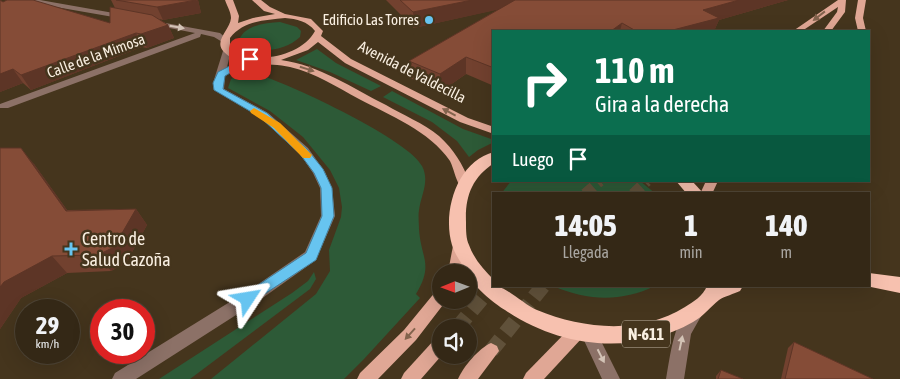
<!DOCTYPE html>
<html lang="es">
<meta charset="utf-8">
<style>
:root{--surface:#342816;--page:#3f3423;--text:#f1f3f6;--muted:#a9a6a1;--line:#4e4435}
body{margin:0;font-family:"Asap Condensed",sans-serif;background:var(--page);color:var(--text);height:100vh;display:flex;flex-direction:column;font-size:19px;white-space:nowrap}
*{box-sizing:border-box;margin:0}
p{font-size:16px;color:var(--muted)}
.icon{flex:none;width:28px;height:28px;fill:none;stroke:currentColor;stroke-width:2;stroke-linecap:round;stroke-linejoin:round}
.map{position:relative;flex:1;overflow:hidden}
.details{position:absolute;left:492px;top:192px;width:378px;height:95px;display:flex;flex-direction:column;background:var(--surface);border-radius:0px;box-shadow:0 5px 20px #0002,0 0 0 1px var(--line)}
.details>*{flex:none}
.guide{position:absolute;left:492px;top:30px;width:378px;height:152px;border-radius:0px;box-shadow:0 5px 20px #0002,0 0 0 1px var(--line);background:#0b6e4f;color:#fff;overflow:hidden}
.needle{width:32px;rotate:269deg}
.buttons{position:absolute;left:432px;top:264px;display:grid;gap:10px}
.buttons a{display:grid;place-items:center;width:45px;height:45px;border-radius:50%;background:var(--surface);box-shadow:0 5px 20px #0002,0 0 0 1px var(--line);font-size:25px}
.speed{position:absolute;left:15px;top:299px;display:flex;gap:10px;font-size:25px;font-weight:700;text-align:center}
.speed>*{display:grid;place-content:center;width:65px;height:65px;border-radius:50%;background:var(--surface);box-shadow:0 5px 20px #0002,0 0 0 1px var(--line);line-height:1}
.speed small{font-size:12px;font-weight:400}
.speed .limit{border:8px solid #d22;background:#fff;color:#111}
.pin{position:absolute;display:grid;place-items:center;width:42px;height:42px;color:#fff;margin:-21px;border-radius:10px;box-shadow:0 2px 8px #0006}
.me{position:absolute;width:55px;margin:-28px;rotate:57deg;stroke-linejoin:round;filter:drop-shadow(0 0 4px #0008)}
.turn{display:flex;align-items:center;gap:18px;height:105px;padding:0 20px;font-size:22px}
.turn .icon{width:65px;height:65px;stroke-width:2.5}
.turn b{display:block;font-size:35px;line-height:42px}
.then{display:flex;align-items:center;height:48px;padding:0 20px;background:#0003;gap:10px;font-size:19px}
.eta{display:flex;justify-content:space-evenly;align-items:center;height:85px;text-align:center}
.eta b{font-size:30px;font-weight:800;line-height:35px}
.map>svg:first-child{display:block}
.green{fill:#2d5a37}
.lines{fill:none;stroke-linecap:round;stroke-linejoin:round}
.major-tunnel-far1{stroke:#60513a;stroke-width:11;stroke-dasharray:11 5.5;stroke-linecap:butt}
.major-tunnel{stroke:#60513a;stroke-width:15;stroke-dasharray:15 8;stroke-linecap:butt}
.minor{fill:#8c7167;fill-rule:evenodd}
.major{fill:#e0a795;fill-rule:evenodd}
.highway{fill:#f7c1af;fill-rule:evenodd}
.wall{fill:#72412f}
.shaded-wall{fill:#5d3526}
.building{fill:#854c37;stroke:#5d3526}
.oneway{fill:#83634d}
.oneway2{fill:#d3c3b6}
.route{fill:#67c4f0;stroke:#437f9c}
.slow{fill:#f59e0b}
.poi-dot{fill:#67c4f0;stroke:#45351d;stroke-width:2}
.labels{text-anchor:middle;stroke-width:5;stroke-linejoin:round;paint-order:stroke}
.far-poi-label{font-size:15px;fill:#f9efe1;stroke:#45351d;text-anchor:end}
.far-street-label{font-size:15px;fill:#f9efe1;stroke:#45351d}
.shield{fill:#45351d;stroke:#c3b7a6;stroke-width:1}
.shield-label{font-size:16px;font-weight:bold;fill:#f9efe1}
.poi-label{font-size:18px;fill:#f9efe1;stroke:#45351d;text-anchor:start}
</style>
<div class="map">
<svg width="900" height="379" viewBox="0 0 900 379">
<rect width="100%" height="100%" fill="#45351d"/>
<g class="green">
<path d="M280 22 297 27 301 31 300 37C285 51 260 54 242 45L239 40C245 25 265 23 280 22Z"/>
<polygon points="317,49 336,63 381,86 371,91 330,72 296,60"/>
<path d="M247 71C279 78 409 139 422 166 430 181 421 195 419 210 418 216 419 223 419 229 421 259 434 264 416 294L420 298 364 359 344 379H211L316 294 330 271 329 250 341 217 342 207 339 188 330 170 303 137 270 111 228 88 231 79Z"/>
<polygon points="392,91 463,129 494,140 494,142 478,150 469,157 457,141 432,122 383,97"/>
<polygon points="511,181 640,181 656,194 501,194"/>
<polygon points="314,272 316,279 310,289 190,379 159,379 292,293 308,281"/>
<path d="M553 286H655C621 302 588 301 553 286Z"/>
</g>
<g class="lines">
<g class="major-tunnel-far1">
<polyline points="585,194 600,181"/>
<polyline points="633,194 647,181"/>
</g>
<g class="major-tunnel">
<polyline points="457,328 494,284"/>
<polyline points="491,351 543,286"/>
</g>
<g class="minor">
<polygon points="23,0 40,0 125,15 129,17 125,19 27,2"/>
<polygon points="149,20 220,33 228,40 224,43 214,37 201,34 200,37 8,108 0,108 0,104 195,33 149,24"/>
<polygon points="227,48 231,51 227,67 247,57 250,56 255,59 225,76 224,89 268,113 308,148 325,172 332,188 335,216 316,260 264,297 136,379 112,379 115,373 254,287 305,252 321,216 320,188 313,173 300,154 260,117 214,90 213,83 223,51"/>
<path d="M696 304 702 306 704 311 691 334 684 379H666C670 359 674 312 696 304Z"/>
<polygon points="589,327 595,329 620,379 602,379 581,334 583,329"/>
</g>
<g class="major">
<path d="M225 0H233L239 16 238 23 253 18 275 14 264 11 252 0H261L270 7 285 14 311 19 323 31 321 36 351 59 468 118 494 127V134L460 122 345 63 318 42 308 50 281 60C319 65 352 88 386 105 403 115 423 123 439 136 455 151 462 163 470 183L468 186H460C455 178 454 169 450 161 430 131 389 115 359 99 337 87 315 73 290 67 270 62 239 68 224 52 213 41 230 30 231 18 231 12 227 6 225 0ZM285 18C297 19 307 21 315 31 301 57 253 66 230 48V38C243 21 265 20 285 18Z"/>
<polygon points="838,0 846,0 845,12 831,31 823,31 837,12 838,7 802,31 793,31"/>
<polygon points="858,0 866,0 863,18 866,31 858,31 855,18"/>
<polygon points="706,181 718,181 712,194 700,194"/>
<polygon points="460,241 465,242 467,246 462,272 448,272 453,246 455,242"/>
<polygon points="441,290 441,300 446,301 416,340 378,379 357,379 360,373 404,330 436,291"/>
<polygon points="576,326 582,328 584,333 582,338 544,379 523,379 526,373 570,328"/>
<polygon points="441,336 442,355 421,379 401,379 404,373 435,339"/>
<path d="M491 343 497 346 499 351 478 379H458C463 367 479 348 491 343Z"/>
</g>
<g class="highway">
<path d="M494 152V163C472 178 465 196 466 222 466 230 466 239 469 245 474 259 484 270 494 280V286C506 286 524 305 537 310 583 329 640 335 685 307 693 302 703 296 707 286H743L740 291C734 294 725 296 719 300 711 306 704 316 693 322 633 356 561 348 505 310 495 304 469 284 469 272H467C462 264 455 255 452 245 442 212 457 161 494 152Z"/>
<polygon points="676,181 692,181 704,194 687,194"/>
<polygon points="869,273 900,277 900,293 866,286 869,286"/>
</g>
</g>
<g class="wall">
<polygon points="111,0 198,0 201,13 163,20 159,19 168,25 174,38 147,48 142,47 31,90 23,83 0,92 3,2 110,23 115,8"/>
<polygon points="386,0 788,0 719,20 714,31 494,31 494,86 466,74 440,92 410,78 409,61 499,9 414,28"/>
<polygon points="0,148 34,164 67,210 136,209 147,225 126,263 111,271 67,273 21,298 0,329"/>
<polygon points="794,342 873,379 781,379 788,348"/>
<polygon points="721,370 743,379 716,379 716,376"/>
</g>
<g class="shaded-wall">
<polygon points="198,0 201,13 163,20 157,7"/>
<polygon points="472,0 538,0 538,1 414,28 413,12"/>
<polygon points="739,0 788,0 719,20 714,31 669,31 703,10"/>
<polygon points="622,23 620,31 611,31"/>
<polygon points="168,25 174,38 147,48 141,34"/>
<polygon points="136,33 142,47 31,90 21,75"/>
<polygon points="466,57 466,74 440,92 440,74"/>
<polygon points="13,69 23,83 0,92 0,74"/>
<polygon points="21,148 34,164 79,227 66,211"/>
<polygon points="136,209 147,225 126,263 111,271 98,255"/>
<polygon points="52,256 67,273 21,298 0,329 0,287 4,282"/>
</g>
<g class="building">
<polygon points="0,0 3,2 7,0 33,0 110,23 110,7 152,15 168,25 141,34 136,33 21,75 13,69 0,74"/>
<polygon points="116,0 196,0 157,7"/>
<polygon points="400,0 472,0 413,12"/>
<polygon points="515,0 739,0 703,10 719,18 669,31 636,31 622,23 611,31 494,31 494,68 466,57 440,74 409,61"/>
<polygon points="0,148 21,148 66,211 136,209 114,247 98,255 52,256 4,282 0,287"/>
<polygon points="794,342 873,379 785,379"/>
<polygon points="721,370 743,379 718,379"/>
</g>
<defs><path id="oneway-solid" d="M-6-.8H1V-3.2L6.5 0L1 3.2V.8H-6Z" transform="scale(1.25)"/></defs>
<g class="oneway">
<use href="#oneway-solid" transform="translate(819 16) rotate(142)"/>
<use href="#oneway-solid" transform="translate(307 69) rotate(17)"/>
<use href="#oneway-solid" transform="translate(449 112) rotate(-152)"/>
<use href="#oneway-solid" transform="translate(410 334) rotate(132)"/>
</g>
<g class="oneway2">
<use href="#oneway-solid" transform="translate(177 27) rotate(10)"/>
<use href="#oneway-solid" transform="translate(681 343) rotate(-78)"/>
<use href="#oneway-solid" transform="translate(601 356) rotate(63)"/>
</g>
<polygon class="route" points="247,57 254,59 225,76 223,89 267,113 307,149 323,169 332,188 334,216 316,260 248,305 243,303 241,299 243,295 306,253 322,216 321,188 314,173 300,154 260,117 214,90 213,83 218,72"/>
<polygon class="slow" points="254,108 280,123 312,155 310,158 303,158 274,128 251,113 250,111"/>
<g class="poi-dot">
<circle cx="429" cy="20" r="5"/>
<path d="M68.5 241.5h5v5h5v5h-5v5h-5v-5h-5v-5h5z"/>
</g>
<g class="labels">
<g class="far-poi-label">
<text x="419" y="25">Edificio Las Torres</text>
</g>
<g class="far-street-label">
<text transform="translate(96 56) rotate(-20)" y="5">Calle de la Mimosa</text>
<text transform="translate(412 72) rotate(27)" y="5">Avenida de Valdecilla</text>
</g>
<rect class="shield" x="622" y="320.5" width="48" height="27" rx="4"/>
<g class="shield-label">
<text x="646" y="340">N-611</text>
</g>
<g class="poi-label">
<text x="82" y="245">Centro de<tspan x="82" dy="21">Salud Cazoña</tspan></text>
</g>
</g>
</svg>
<div class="buttons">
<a><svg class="needle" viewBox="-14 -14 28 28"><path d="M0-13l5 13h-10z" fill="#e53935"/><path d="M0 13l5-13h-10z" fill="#a9a6a1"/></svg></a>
<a><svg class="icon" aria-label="sound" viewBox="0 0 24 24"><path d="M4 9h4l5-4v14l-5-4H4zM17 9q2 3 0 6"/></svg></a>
</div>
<div class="speed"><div>29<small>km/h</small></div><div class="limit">30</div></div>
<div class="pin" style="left:250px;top:59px;background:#d93025"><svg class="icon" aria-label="arrive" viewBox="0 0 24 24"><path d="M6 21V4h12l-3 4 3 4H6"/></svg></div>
<svg class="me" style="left:248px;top:299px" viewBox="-20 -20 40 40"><path d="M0-17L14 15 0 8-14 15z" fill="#67c4f0" stroke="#fff" stroke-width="4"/></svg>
<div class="guide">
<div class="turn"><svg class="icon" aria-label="right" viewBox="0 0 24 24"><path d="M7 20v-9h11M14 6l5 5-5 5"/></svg><div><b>110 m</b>Gira a la derecha</div></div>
<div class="then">Luego<svg class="icon" aria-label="arrive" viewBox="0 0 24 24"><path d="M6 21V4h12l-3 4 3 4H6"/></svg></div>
</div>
<section class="details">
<div class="eta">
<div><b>14:05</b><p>Llegada</p></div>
<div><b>1</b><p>min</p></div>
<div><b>140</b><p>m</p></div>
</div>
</section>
</div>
